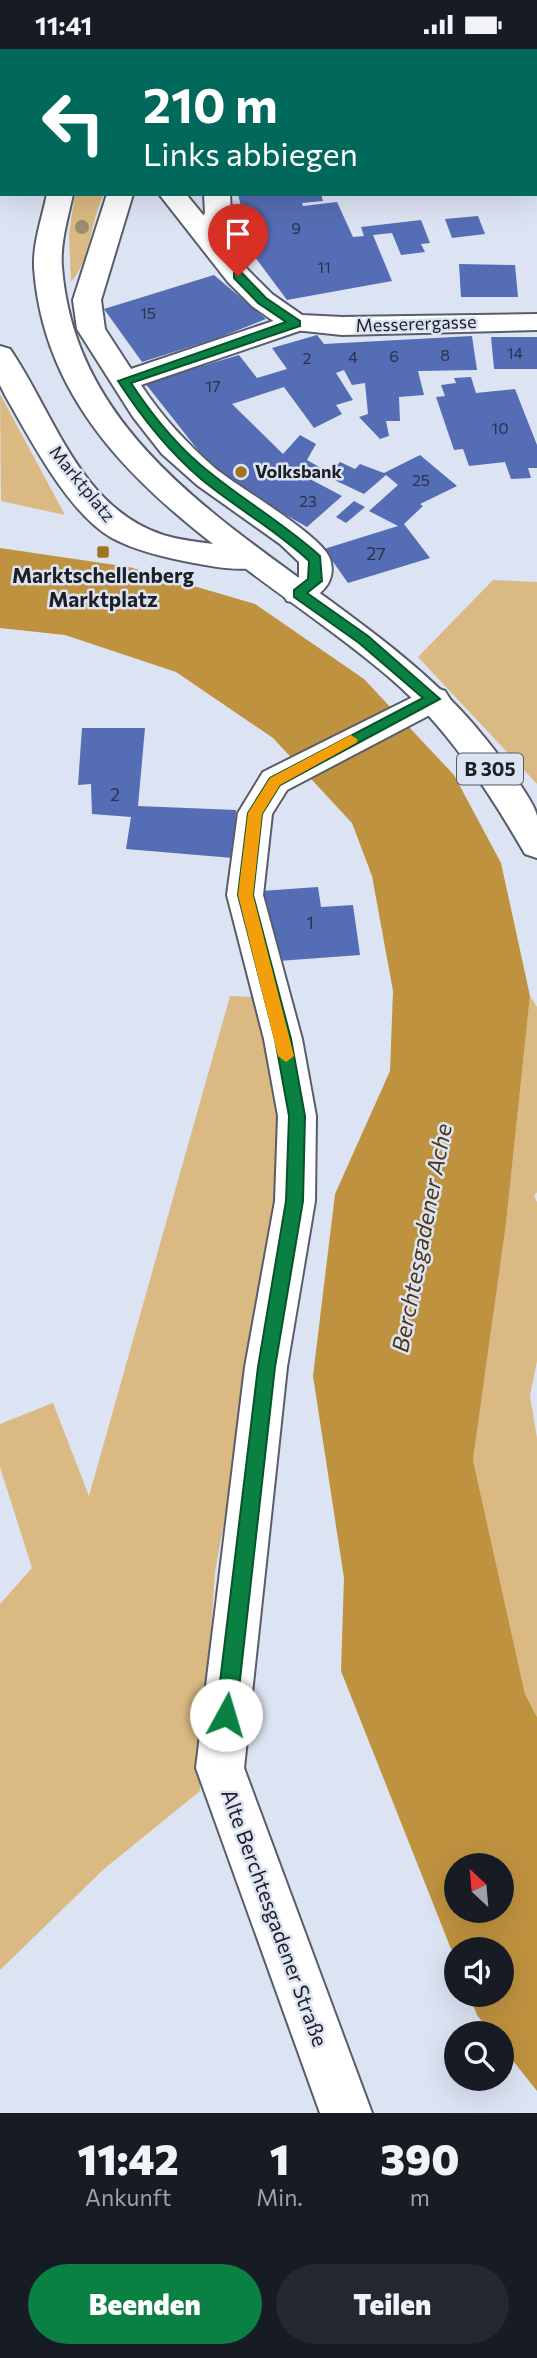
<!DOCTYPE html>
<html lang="de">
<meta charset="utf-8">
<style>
:root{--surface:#171b24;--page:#242831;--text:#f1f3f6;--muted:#9ea1a6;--accent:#0b8043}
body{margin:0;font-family:Commissioner,sans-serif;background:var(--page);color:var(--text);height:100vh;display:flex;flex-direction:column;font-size:26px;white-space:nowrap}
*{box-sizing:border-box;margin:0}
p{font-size:23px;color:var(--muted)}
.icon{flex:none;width:38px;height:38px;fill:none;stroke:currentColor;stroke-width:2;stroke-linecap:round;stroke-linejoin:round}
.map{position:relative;height:2064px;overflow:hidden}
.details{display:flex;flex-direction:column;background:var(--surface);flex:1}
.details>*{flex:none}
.hud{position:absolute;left:0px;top:0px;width:537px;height:147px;box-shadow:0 7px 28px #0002;background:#00695c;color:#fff;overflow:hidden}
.needle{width:46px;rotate:334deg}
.buttons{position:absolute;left:444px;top:1804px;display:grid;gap:14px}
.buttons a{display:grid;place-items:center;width:70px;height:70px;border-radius:50%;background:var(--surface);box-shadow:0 7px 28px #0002;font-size:35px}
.pin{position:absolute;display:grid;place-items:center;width:60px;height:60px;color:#fff;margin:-72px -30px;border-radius:50% 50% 50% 0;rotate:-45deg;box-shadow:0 0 7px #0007}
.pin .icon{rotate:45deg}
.me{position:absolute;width:77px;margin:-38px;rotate:6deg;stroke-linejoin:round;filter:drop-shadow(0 0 5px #0008)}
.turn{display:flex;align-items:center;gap:24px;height:147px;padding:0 28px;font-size:32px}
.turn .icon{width:91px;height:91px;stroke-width:2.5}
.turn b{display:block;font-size:49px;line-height:60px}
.eta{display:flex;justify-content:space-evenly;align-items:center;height:119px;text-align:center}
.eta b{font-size:42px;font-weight:800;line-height:49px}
.cta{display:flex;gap:14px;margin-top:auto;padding:14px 28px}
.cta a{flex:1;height:80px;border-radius:42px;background:var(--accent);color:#fff;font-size:28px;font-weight:800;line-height:80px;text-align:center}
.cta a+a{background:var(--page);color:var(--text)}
.status{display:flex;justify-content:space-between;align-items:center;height:49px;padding:0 35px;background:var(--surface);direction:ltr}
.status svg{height:19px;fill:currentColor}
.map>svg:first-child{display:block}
.green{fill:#dab982}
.water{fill:#bf923f;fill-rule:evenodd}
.building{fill:#556db4}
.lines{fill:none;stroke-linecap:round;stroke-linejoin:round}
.street-casing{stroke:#575d6b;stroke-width:4}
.secondary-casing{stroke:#575d6b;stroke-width:4}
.primary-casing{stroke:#575d6b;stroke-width:4}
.street{fill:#fff;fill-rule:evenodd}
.secondary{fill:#fff;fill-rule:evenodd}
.primary{fill:#fff;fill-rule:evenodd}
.tree{fill:#9b8d6e}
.route{fill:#0b8043;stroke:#07532c;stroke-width:2}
.slow{fill:#f59e0b}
.poi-dot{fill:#9f7524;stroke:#dce3f3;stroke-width:2.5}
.labels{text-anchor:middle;stroke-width:5;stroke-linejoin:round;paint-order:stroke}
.far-number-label{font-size:16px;fill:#2b3249}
.far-street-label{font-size:18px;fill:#1d1f25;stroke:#dce3f3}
.far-poi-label{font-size:18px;font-weight:bold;fill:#1d1f25;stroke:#dce3f3;text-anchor:start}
.number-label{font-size:18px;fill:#2b3249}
.shield{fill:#dce3f3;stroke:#565a63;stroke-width:2}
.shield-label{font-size:19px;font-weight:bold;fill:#1d1f25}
.poi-label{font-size:21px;font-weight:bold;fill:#1d1f25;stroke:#dce3f3}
.street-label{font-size:21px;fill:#1d1f25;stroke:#dce3f3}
.water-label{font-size:23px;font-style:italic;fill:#4b3714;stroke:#dce3f3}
</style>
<div class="status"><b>11:41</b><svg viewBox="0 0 49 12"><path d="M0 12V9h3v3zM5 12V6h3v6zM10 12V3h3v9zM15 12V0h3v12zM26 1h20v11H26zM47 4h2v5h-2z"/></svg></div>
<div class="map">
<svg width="537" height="2064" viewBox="0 0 537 2064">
<rect width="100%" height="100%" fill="#dce3f3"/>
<g class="green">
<path d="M75 145H104C90 172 91 211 71 233L69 185Z"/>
<polygon points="0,345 65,466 1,452"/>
<polygon points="493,531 537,533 537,735 418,608"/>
<polygon points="230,947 259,948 282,1063 282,1152 215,1523 200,1742 104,1820 0,1921 0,1555 32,1519 0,1418 0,1375 53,1354 89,1447"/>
<polygon points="530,947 537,958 537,1143 534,1147 537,1153 537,1312 530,1347 537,1389 537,1668 525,1645 473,1411 506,1175"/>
</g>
<path class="water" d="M0 499 129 518 255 555 364 630 454 726 501 814 530 947 506 1175 473 1411 525 1645 537 1668V2042L502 1998V1984H491L477 1966 469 1946H502V1900H457V1915L341 1622 344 1529 313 1327 335 1145 390 1022 393 942 372 827 352 774 273 689 176 623 65 586 0 579ZM457 1816H502V1862H457Z"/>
<g class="building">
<polygon points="238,145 321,145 323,152 302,154 303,157 337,153 353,188 364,187 361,178 421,171 430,194 421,195 425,203 401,206 392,184 373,186 392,232 287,251 252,204"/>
<polygon points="478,167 485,185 452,189 445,170"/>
<polygon points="459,215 515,216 518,248 461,248"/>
<polygon points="214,226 266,270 218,289 142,313 104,260"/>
<polygon points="317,286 324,295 472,287 477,321 418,322 424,346 399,348 400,372 386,372 389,387 380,390 359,368 368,365 365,334 352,336 344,321 336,324 353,351 336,356 342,365 314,379 284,338 232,355 283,405 300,386 316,395 307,411 323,420 310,430 342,447 307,478 240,440 201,405 145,334 239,306 257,329 287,320 272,299"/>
<polygon points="491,288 537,288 537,320 494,320"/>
<polygon points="471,328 476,344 515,340 537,396 537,419 528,419 531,429 511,430 505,413 469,417 463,400 454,401 436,348 445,347 441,336 456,334 454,329"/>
<polygon points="420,406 457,437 420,455 423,457 404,475 430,509 348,534 324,500 398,477 369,462 398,436 386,426 364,445 326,427 340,413 355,420 360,415 384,424"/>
<polygon points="354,452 365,458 346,474 336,468"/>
<polygon points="82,679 145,679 138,757 236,761 233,809 126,800 131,768 92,765 91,735 78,736"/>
<polygon points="318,838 321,858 353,856 360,906 278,912 261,842"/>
</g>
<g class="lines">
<g class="street-casing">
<g id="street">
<polygon points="498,0 523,0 497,2"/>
<polygon points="0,54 2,55 2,72 0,71"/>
<polygon points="2,118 2,134 0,135 0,119"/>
<path d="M107 145H133L101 251 105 280 131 320 285 268 295 266 305 268 309 274 305 280 141 336C162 368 187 395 216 420 238 438 323 487 330 510 335 525 329 538 317 546 306 554 299 555 287 552L282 544 299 528V513L280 495 197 436 162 405 133 368 77 280 73 251Z"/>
<polygon points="204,145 230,145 231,164 215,190 195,190 191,184 205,164"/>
<path d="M0 297 10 300C55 366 79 458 163 486 195 496 230 494 263 503L268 510 263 517C241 523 216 518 194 514 167 509 136 502 112 489 68 464 31 391 6 348L0 336Z"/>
<polygon points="433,638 445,642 450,650 445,658 287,741 272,765 263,846 302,990 316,1067 315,1152 287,1318 244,1719 372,2064 320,2064 196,1719 245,1318 275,1152 278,1067 264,990 227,846 238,764 263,723"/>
</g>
</g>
<g class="secondary-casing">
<polygon id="secondary" points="159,145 186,145 248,221 272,245 302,266 342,268 537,265 537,281 342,286 285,280 252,257 228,233"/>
</g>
<g class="primary-casing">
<g id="primary">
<rect x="55" y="0" width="24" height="2"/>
<path d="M47 145H73C68 169 60 194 62 218 80 449 356 526 484 688 496 703 534 750 537 767 537 780 537 796 537 809L525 805C488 741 447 678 390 629 254 512 48 422 34 218 33 194 42 169 47 145Z"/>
</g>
</g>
<use href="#street" class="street"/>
<use href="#secondary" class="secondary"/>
<use href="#primary" class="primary"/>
</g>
<circle class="tree" cx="82" cy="178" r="7"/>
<path class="route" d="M234 224H242L266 249 300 272V277L131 334C154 369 180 401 213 426 248 454 287 477 320 507L322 532 307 544 368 587 440 650 280 736 262 765 253 846 291 990 305 1067 303 1152 275 1318 236 1666 233 1673 226 1676 219 1673 216 1666 258 1318 286 1152 289 1067 275 990 238 846 248 764 270 729 423 649 359 594 294 548V541L308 530 309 512C276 481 236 459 201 430 168 402 142 369 118 332L286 273 258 254 234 229Z"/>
<polygon class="slow" points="351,686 358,691 356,694 280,736 262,765 253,846 294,1007 286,1013 278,1007 238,846 248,764 270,729"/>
<g class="poi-dot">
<circle cx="241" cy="423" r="7"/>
<rect x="96" y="496" width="14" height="14" rx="3.5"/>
</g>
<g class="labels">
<g class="far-number-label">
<text x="296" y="185">9</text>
<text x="324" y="224">11</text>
<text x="148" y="270">15</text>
<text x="515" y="310">14</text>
<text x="445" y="312">8</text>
<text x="394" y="313">6</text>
<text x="353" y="314">4</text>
<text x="307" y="315">2</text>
<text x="213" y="343">17</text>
<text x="500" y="385">10</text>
<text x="421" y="437">25</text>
<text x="308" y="458">23</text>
</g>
<g class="far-street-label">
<text transform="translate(416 275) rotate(-2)" y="6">Messerergasse</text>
<text transform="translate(82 435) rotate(51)" y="6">Marktplatz</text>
</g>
<g class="far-poi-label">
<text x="255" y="429">Volksbank</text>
</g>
<g class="number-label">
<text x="376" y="511">27</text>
<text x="115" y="752">2</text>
<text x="310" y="880">1</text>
</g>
<rect class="shield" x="457" y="704.5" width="66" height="31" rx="5"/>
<g class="shield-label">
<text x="490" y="727">B 305</text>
</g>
<g class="poi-label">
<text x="103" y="534">Marktschellenberg<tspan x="103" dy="24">Marktplatz</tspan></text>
</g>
<g class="street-label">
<text transform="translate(274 1869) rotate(70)" y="7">Alte Berchtesgadener Straße</text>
</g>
<g class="water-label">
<text transform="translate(422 1189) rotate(-79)" y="8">Berchtesgadener Ache</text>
</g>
</g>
</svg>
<div class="buttons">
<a><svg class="needle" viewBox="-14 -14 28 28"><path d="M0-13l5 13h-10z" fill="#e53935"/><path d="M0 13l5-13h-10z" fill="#9ea1a6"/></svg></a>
<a><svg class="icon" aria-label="sound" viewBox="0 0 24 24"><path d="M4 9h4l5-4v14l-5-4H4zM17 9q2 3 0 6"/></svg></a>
<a><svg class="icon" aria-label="search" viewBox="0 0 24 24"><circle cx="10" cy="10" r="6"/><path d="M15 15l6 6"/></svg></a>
</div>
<div class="pin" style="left:238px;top:227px;background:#d93025"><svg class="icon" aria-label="arrive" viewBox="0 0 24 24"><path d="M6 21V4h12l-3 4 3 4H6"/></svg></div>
<svg class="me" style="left:226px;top:1666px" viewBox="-20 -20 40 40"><circle r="19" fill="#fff"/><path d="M0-13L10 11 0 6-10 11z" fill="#0b8043"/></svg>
<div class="hud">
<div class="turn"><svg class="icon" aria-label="left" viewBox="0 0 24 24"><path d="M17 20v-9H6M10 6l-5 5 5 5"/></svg><div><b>210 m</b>Links abbiegen</div></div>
</div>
</div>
<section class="details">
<div class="eta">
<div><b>11:42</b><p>Ankunft</p></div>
<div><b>1</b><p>Min.</p></div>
<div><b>390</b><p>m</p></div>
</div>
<div class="cta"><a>Beenden</a><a>Teilen</a></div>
</section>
